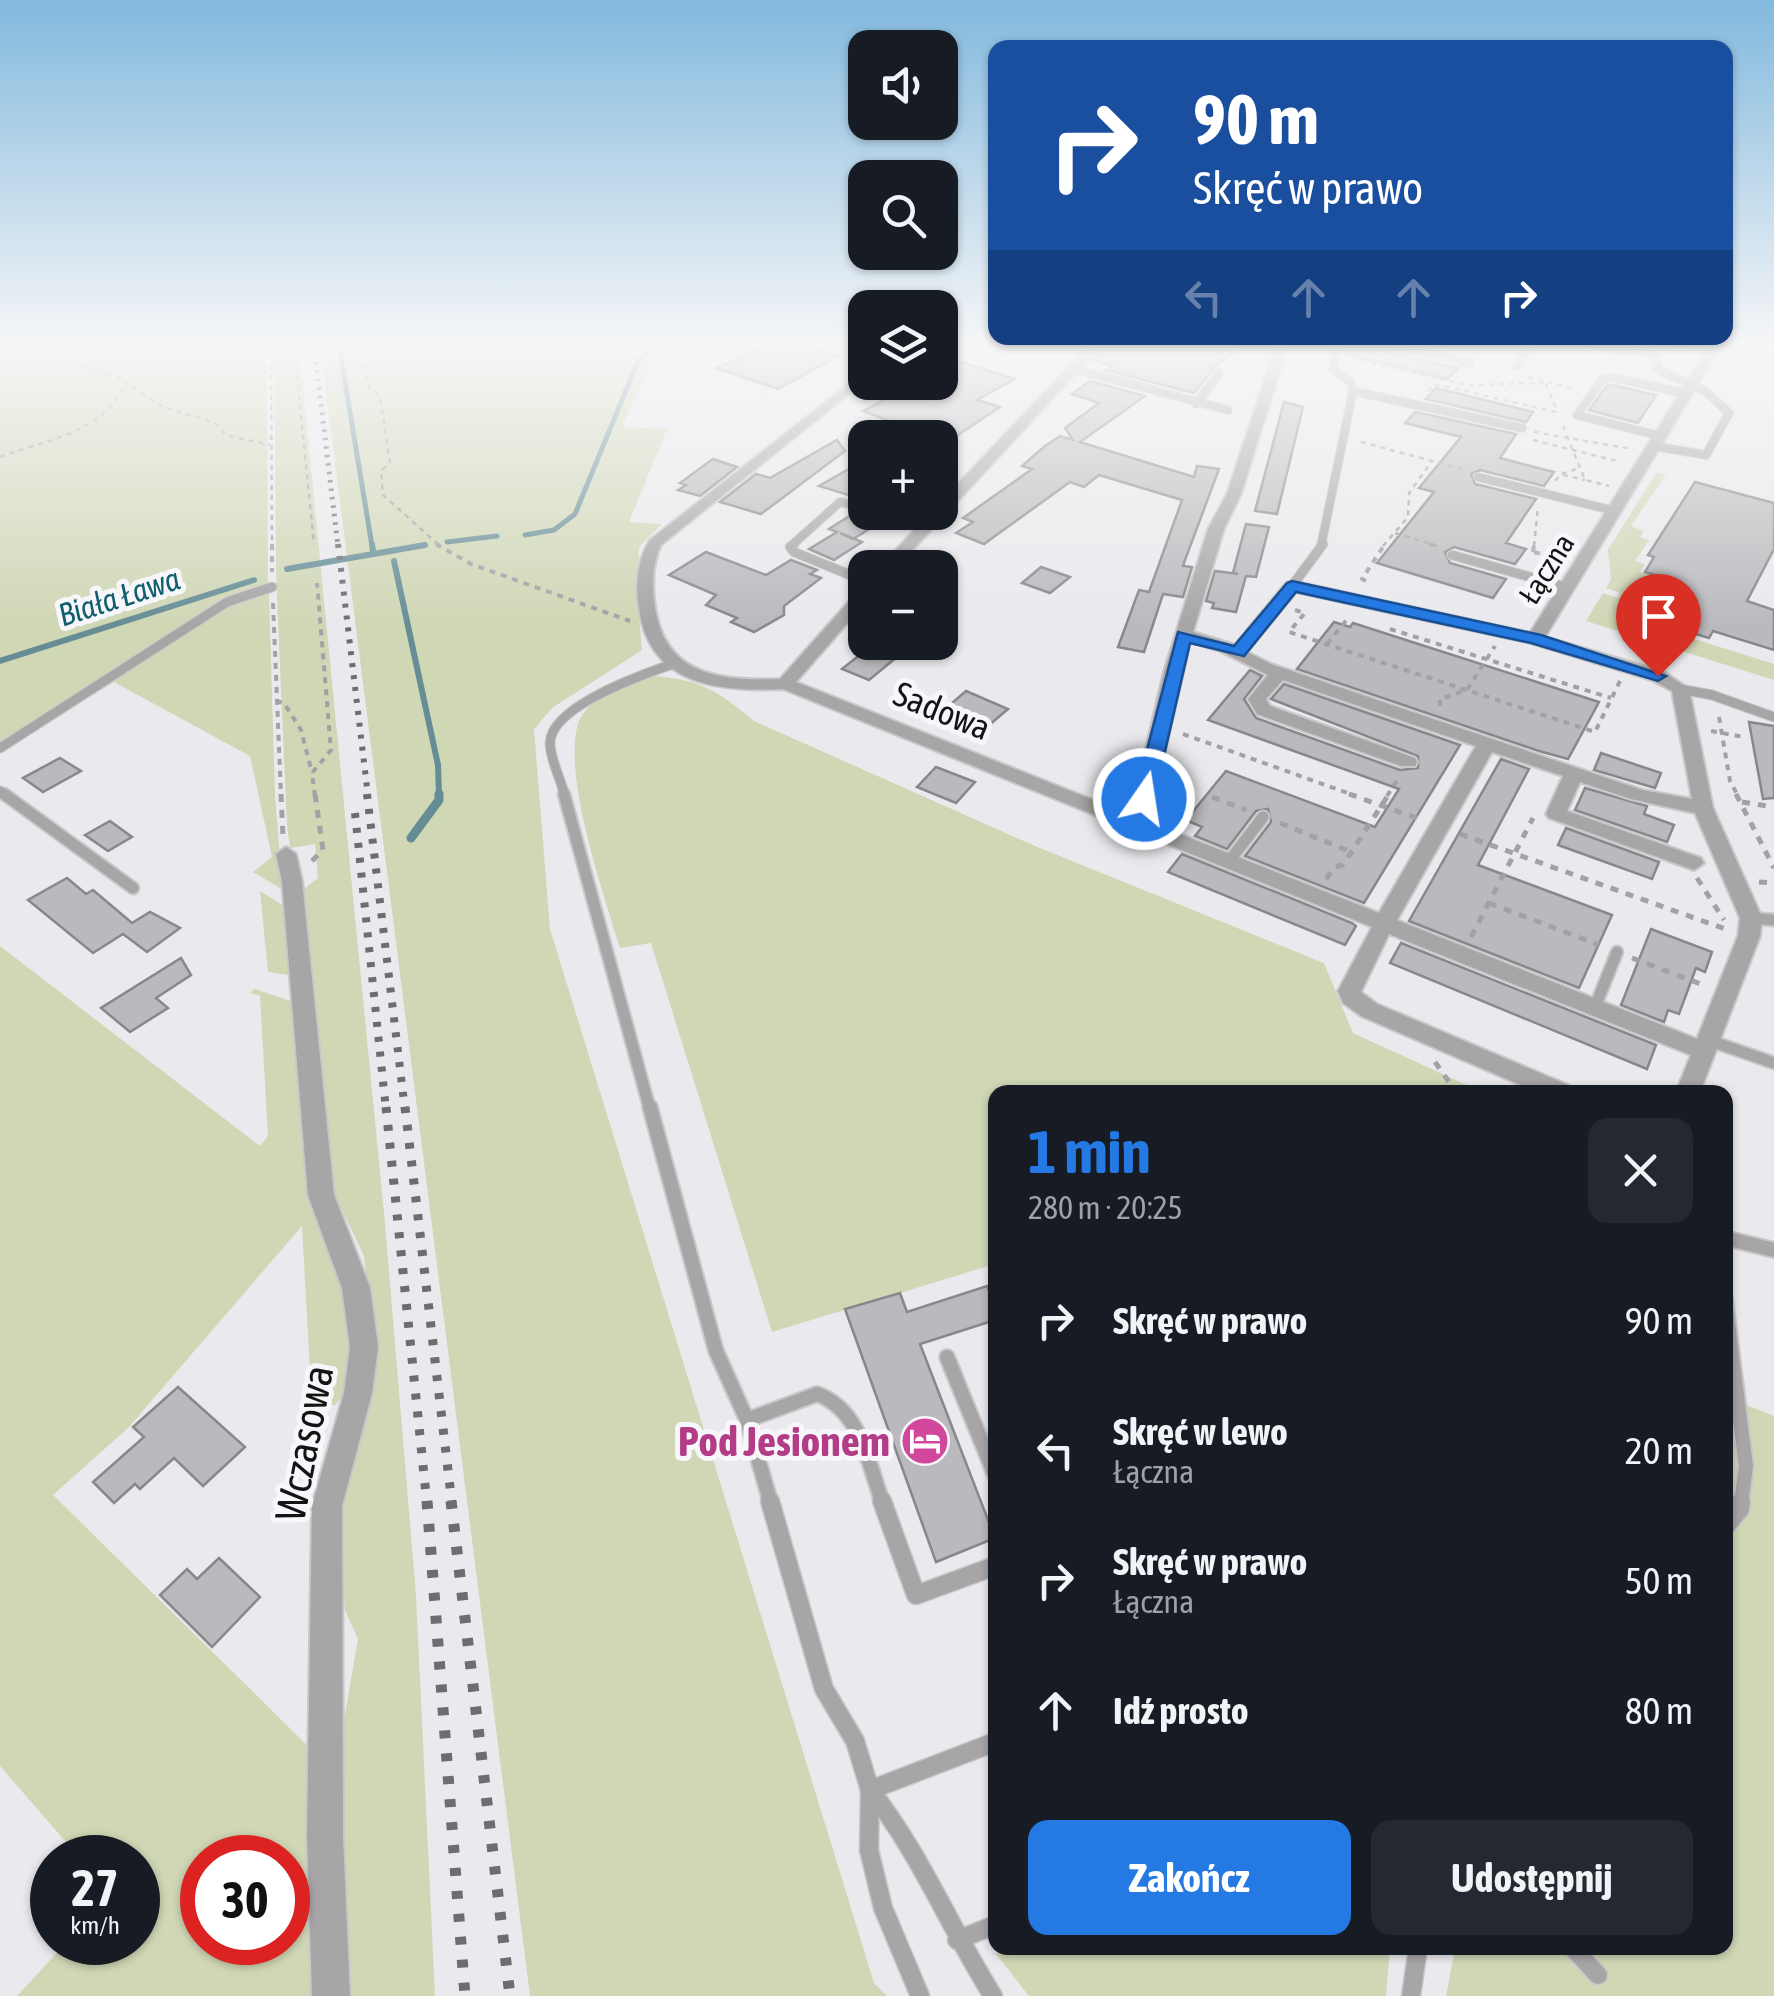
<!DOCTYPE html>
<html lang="pl">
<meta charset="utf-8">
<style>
:root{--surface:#171b24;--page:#242831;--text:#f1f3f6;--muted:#9ea1a6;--accent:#2579e3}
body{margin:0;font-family:"Asap Condensed",sans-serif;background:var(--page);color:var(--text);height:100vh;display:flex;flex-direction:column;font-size:38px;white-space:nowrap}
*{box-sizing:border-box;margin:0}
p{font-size:32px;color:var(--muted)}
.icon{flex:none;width:55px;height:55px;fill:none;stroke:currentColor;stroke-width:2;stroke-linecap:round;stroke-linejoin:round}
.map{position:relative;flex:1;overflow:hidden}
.sheet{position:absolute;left:988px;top:1085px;width:745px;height:870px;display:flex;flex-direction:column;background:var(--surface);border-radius:20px;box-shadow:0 2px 8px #0004}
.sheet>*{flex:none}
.guide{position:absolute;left:988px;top:40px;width:745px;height:305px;border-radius:20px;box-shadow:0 2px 8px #0004;background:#1a4fa0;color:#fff;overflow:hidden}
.fabs{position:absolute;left:848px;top:30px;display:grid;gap:20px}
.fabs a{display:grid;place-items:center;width:110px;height:110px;border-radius:20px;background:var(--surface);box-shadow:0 2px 8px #0004;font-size:50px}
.speed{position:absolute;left:30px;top:1835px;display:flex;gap:20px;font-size:50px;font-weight:700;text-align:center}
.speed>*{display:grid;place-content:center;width:130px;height:130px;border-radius:50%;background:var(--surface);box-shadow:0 2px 8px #0004;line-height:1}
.speed small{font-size:25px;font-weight:400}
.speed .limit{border:15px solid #d22;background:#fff;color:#111}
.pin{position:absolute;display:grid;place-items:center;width:85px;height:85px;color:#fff;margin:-102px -42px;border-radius:50% 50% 50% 0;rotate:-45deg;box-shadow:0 0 10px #0007}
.pin .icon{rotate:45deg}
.me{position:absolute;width:110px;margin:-55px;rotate:13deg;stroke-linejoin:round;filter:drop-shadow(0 0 8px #0008)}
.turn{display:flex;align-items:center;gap:35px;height:210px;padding:0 40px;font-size:45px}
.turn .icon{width:130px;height:130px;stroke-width:2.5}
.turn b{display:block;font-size:70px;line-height:85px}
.lanes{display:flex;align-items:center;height:95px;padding:0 40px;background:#0003;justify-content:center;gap:50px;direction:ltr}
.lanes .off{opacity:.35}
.round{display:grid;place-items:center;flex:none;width:105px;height:105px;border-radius:20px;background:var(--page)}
.head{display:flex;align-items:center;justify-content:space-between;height:170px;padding:0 40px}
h1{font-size:60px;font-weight:700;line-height:75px;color:var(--accent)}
.action{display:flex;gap:20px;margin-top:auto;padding:20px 40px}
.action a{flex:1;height:115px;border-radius:20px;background:var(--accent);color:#fff;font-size:40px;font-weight:700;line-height:115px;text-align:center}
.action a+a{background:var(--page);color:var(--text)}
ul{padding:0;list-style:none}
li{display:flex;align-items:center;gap:30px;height:130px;padding:0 40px}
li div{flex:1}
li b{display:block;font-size:38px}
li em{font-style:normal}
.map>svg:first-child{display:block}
.green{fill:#d0d7b5;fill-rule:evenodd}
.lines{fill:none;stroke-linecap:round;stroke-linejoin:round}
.stream-far2{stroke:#668d96;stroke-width:5}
.stream-far1{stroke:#668d96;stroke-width:6}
.stream{stroke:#668d96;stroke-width:9}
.building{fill:#bababe;stroke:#87888b;stroke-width:2.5}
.service-far4-casing{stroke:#c8c8cb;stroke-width:10}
.service-far3-casing{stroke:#c8c8cb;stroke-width:11}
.service-far2-casing{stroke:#c8c8cb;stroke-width:15}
.service-far1-casing{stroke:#c8c8cb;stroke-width:18}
.service-casing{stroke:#c8c8cb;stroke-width:21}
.minor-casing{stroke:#c8c8cb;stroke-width:4}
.path-far2{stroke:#a2a2a5;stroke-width:2.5;stroke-dasharray:5 5;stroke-linecap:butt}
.path-far1{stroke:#a2a2a5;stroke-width:4;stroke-dasharray:6 6;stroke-linecap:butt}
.path{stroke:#a2a2a5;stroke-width:5;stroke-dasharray:8 8;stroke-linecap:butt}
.service-far4{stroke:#a7a5a5;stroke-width:8}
.service-far3{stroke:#a7a5a5;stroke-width:9}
.service-far2{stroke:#a7a5a5;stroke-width:11}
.service-far1{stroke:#a7a5a5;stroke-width:14}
.service{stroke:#a7a5a5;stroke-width:18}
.minor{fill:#a7a5a5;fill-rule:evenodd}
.rail-far4{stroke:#6d6d6f;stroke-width:5;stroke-dasharray:2.5 6;stroke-linecap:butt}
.rail-far3{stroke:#6d6d6f;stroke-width:6;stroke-dasharray:4 8;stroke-linecap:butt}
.rail-far2{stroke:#6d6d6f;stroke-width:8;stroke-dasharray:5 10;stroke-linecap:butt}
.rail-far1{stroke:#6d6d6f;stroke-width:9;stroke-dasharray:6 12;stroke-linecap:butt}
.rail{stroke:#6d6d6f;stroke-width:11;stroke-dasharray:8 15;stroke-linecap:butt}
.route{fill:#2579e3;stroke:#184f94;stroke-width:2.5}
.labels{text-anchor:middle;stroke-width:10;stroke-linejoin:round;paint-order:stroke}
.far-street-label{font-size:30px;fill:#141415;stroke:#f7f7fb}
.far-water-label{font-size:32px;font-style:italic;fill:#125f6d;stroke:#f7f7fb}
.street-label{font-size:35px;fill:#141415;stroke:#f7f7fb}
.near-hotel-label{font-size:42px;font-weight:bold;fill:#b23c85;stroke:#f7f7fb;text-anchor:end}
.near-street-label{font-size:42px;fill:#141415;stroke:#f7f7fb}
</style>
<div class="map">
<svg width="1774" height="1996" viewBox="0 0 1774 1996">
<rect width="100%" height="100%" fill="#eaeaee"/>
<g class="green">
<polygon points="0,345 267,345 268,585 252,589 251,593 269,591 275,797 283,890 253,872 272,857 250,756 114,682 0,752"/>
<polygon points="274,345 299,345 385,1223 416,1594 435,1996 346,1996 340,1743 358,1639 345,1610 338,1530 368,1292 364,1256 333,1191 304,889 318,878 315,844 290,848 287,826 276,574"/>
<polygon points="320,345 666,345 652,361 622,427 667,429 629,522 662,524 639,547 638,607 642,650 552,708 534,729 550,929 874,1983 887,1996 530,1996"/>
<polygon points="1656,473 1666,474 1631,526 1644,531 1640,537 1649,540 1635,561 1645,564 1640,572 1668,580 1643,623 1774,664 1774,680 1586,621 1603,593 1618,598 1620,593 1606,588 1611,579 1608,550"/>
<path d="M655 676C702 680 719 692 754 721L1035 846 1324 963 1353 1033 1482 1092H995V1264L772 1332 651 943 620 948C606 901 551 746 586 710 601 694 635 684 655 676Z"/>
<polygon points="260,891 284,906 289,975 268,972"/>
<path d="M0 946 260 1146 268 1136 260 996 251 993 254 989 291 1001 307 1199 346 1288 352 1325 347 1391 335 1405 312 1407 302 1226 128 1428 53 1495 311 1749 313 1996H17L66 1943 138 1942V1858L79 1857 0 1766ZM202 1858H288V1942H202Z"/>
<polygon points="1725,1379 1729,1398 1774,1416 1774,1996 1446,1996 1455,1948 1725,1948"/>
<polygon points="1003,1948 1390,1948 1386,1996 1029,1996 996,1954"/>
</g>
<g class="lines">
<g class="stream-far2">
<polyline points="339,345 372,546"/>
<polyline points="525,535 554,530 575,514 638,361 653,345"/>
<polyline points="447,542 497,536"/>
<polyline points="418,546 425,545"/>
</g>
<g class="stream-far1">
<polyline points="372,544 373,551"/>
<polyline points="394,561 438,765 439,796"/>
<polyline points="287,569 425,545"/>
<polyline points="0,661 254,580"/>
</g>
<polyline class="stream" points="411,838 439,800 439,794"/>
</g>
<g class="building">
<polygon points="770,345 801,345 838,356 778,389 716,368"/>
<polygon points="1106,345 1240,345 1214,368 1194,393 1106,370 1112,366 1093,360"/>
<polygon points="1345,345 1381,345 1386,352 1458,368 1448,379 1344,354"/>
<polygon points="940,355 1015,379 977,400 1000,407 940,447 940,438 887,438 906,427 863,411 884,400 859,390 868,382 940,382"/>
<polygon points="1090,381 1145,396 1080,442 1194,477 1197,466 1219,469 1185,560 1183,566 1192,567 1183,597 1163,594 1144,652 1118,647 1139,590 1149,592 1182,500 1099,475 1084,487 1070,482 984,544 956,533 973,522 963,518 1032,469 1022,466 1045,446 1060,436 1073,440 1065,428 1099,403 1072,394"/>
<polygon points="1612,385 1656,395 1638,423 1589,410 1607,386"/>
<polygon points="1436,388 1533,412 1526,422 1426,399"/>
<polygon points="1284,402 1303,407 1277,514 1255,511"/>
<polygon points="1415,412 1516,434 1500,458 1554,472 1544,486 1480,470 1471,474 1475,484 1536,499 1506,543 1526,549 1515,564 1454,547 1445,552 1450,563 1506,579 1493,598 1377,563 1434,492 1419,488 1461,437 1405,423"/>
<polygon points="837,440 845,451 761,514 720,502 756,474 770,478"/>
<polygon points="713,459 737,467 700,496 678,490 686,485 680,483"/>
<polygon points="865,460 865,500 819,486"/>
<polygon points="1695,482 1774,503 1774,549 1747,601 1774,610 1774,650 1713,631 1709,638 1649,620 1672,580 1645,572 1654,557 1648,555"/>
<polygon points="854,513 870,514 881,522 853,539 840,533 862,542 834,560 809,549 837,532 829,529"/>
<polygon points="1246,524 1269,527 1256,577 1246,576 1236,612 1212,608 1214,603 1206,601 1215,571 1238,574 1233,573"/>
<polygon points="706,552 766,575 791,560 817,570 810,574 821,578 784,606 784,615 754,632 731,622 737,618 706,605 716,595 669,575"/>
<polygon points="1041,567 1070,577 1050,593 1022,583"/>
<polygon points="1334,622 1350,627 1353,623 1599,702 1568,759 1539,751 1297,669"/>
<polygon points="876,642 915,642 869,680 842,669"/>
<polygon points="1250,670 1262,676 1244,699 1256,718 1400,770 1418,768 1418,756 1271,699 1284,684 1460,745 1364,903 1245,856 1271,822 1268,809 1256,811 1227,849 1195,836 1202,827 1186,820 1226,771 1375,827 1399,789 1208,720"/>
<polygon points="966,691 1008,709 988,726 945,709"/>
<polygon points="1749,722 1774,726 1774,798 1763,799"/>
<polygon points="1601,753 1661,773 1655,788 1594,770"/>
<polygon points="60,758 81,771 43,792 23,778"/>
<polygon points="1501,759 1529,769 1478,865 1612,915 1579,988 1409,921"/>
<polygon points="936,767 975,782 956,803 917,787"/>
<polygon points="1585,788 1647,806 1644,814 1674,825 1667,842 1575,810"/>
<polygon points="110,821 132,837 108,851 85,835"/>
<polygon points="1566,828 1659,862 1652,879 1558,845"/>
<polygon points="1182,854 1352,923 1356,926 1345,945 1168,872"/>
<polygon points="67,878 86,894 93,890 132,923 150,912 180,928 147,952 123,934 93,953 28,900"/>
<polygon points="1651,929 1712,952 1705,972 1696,968 1679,1014 1668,1010 1664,1022 1621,1005"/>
<polygon points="1401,943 1656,1045 1647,1069 1390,963"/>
<polygon points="181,958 191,975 156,998 168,1008 130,1032 101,1008"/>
<polygon points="987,1286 995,1304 995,1320 920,1344 995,1538 936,1562 845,1309 900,1293 907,1312"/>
<polygon points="178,1387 245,1447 203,1486 174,1458 140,1489 135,1484 114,1503 93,1482 144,1437 133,1427"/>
<polygon points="219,1558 260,1597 212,1647 160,1595 187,1569 197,1579"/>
</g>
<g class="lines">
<g class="service-far4-casing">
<g id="service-far4">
<polyline points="1388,345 1470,363"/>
<polyline points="1593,345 1625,351"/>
<polyline points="1619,345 1658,357 1656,367 1661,371 1705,391 1729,413 1706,455 1653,446"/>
<polyline points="1517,366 1532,345"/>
<polyline points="1074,369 1228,410"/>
<polyline points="1353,391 1522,428"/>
<polyline points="1196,404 1219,373"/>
<polyline points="1660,436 1577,415 1602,380 1612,377 1687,394"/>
<polyline points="1478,477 1615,511"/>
<polyline points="877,512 923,530"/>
<polyline points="791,546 840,502 865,508"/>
<polyline points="1321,546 1353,391 1351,383 1333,369 1336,345"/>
</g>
</g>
<g class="service-far3-casing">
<g id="service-far3">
<polyline points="794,544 790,547 794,552 865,581"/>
<polyline points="1452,555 1569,588"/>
<polyline points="1292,586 1323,544"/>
<polyline points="1680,689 1712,695 1774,717"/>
<polyline points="0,748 227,602 272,587"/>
<polyline points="0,791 7,796"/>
<path d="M565 796C561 780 550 759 550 743 551 706 644 674 673 664"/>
</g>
</g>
<g class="service-far2-casing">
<g id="service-far2">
<polyline points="4,794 133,888"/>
<polyline points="564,794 650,1110"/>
<polyline points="1230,860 1263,817"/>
<polyline points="1751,918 1774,920"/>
<polyline points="1595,1007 1617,952"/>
<polyline points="1708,1040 1774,1063"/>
</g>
</g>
<g class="service-far1-casing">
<g id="service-far1">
<polyline points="650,1107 716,1351 747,1420 771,1504"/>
<polyline points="1725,1238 1774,1250"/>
<polyline points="1725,1300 1746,1466 1741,1504"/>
<polyline points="947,1357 995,1475"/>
<path d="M747 1420 817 1394C861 1410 868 1463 883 1504"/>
</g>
</g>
<g class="service-casing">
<g id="service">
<polyline points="770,1501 824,1689 855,1741 870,1790 869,1850 883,1908 920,1996"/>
<polyline points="882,1501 916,1595 995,1566"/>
<polyline points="1725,1527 1740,1509 1741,1501"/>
<path d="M870 1790C920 1853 950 1928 993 1996"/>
<polyline points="870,1790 995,1742"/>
<polyline points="957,1940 995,1925"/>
<polyline points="1573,1948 1598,1975"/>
<polyline points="1411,1996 1418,1948"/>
</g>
</g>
<g class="minor-casing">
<g id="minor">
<polygon points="1089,345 1102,345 896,568 879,568 931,512 940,512 940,503"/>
<path d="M1276 345H1288L1241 494 1224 529 1193 632 1235 645 1286 583 1292 581 1530 633 1710 345H1722L1545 637 1664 672 1689 689 1713 808 1762 918 1760 936 1700 1092H1676L1691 1055 1389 934 1361 992 1377 1004 1568 1085 1572 1092H1537L1361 1016 1343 1003 1338 991 1372 927 783 689C718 692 649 685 639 608 635 584 637 561 650 540L865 371V381L661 545C652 565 652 586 655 607 665 676 721 681 780 679L859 590 865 588V603L796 682 1126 813 1134 799 1164 672 1208 529 1227 494ZM1296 592 1531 643 1652 680 1672 691 1692 799 1642 790 1271 664 1247 652ZM1190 642 1218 650 1268 675 1248 699 1257 714 1401 766H1415L1417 762 1415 758 1270 706 1266 699 1283 680 1476 746 1379 913 1142 819 1154 799ZM1492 752 1563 776 1546 814 1549 818 1694 870 1704 863 1701 858 1567 811 1580 782 1631 799 1695 813 1740 918 1738 936 1697 1039 1397 920Z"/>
<polygon points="286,847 296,854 302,881 334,1195 370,1288 378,1347 372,1393 342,1506 343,1837 350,1996 312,1996 307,1837 312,1506 344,1393 350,1347 342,1288 308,1195 282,881 276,854"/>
</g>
</g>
<g class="path-far2">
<polyline points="271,345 272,546"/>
<polyline points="294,345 314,544"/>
<polyline points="362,345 368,386 380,396 390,462 381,471 383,495 440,546"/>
<polyline points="0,347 114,375 163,407 214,422 226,435 270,445"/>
<polyline points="1671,347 1688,345"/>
<polyline points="1733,350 1774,359"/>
<polyline points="1352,359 1467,385 1546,383"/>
<polyline points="1528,377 1575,389"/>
<polyline points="1546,384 1557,411"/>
<polyline points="1428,391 1434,384 1560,413"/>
<polyline points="1563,426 1585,480 1609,486"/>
<polyline points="1534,432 1632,449"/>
<polyline points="1533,440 1617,461"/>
<polyline points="1361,442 1466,470"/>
<path d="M0 457C48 439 100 434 126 385"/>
<polyline points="1563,475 1585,480"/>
<polyline points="1555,481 1561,474 1580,468"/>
<polyline points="1395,533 1437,546"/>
<polyline points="1383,546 1408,517 1409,493 1432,461"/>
<polyline points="1534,546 1538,506"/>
</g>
<g class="path-far1">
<polyline points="272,544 272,572"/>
<polyline points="436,544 471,564 630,621"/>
<polyline points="1429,544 1440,547"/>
<polyline points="1533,552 1534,544"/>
<polyline points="1534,552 1555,558"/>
<polyline points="1366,581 1362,579 1385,544"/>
<polyline points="273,603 281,796"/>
<polyline points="1295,610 1305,613 1289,632 1595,732 1620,681"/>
<polyline points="1390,629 1611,698"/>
<polyline points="1327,644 1349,617"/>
<polyline points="276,701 284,703 301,730 312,773"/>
<polyline points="1440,706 1440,699 1467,690 1495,646"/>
<polyline points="1719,717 1730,781 1738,796"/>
<polyline points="1711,731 1744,737"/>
<polyline points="1183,734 1356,796"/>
<polyline points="315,796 312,773 331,750 317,583"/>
<polyline points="1387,796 1400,776"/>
</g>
<g class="path">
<polyline points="281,794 283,837"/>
<polyline points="1349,794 1422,820"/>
<polyline points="1736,794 1774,868"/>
<polyline points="1212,797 1246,810"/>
<polyline points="1742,802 1767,806"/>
<polyline points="1280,823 1351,852"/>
<polyline points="1460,834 1728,930"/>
<polyline points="312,861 323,850 315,794"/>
<polyline points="1697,878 1724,920"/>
<polyline points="1326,879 1335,867 1343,865 1389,794"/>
<polyline points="1759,882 1774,883"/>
<polyline points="1489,903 1599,945"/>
<polyline points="1471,937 1533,818"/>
<polyline points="1632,958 1706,986"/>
<polyline points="1435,1062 1456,1092"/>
</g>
<use href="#service-far4" class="service-far4"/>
<use href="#service-far3" class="service-far3"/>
<use href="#service-far2" class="service-far2"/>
<use href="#service-far1" class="service-far1"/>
<use href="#service" class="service"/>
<use href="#minor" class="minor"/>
<polyline class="rail-far4" points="314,345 338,546"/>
<polyline class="rail-far3" points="338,544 368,796"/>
<g class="rail-far2">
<polyline points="367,794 405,1110"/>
<polyline points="355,813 386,1110"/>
</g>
<g class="rail-far1">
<polyline points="386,1107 427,1504"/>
<polyline points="405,1107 452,1504"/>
</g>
<g class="rail">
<polyline points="427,1501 465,1996"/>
<polyline points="451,1501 510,1996"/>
</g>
</g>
<linearGradient id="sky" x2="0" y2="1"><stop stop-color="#82b9de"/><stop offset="0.55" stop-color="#f6f6f7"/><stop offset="1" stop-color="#f6f6f7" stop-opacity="0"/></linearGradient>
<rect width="1774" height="625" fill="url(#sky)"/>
<polygon class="route" points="1292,581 1541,635 1666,676 1658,681 1531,643 1296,592 1244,656 1190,643 1154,799 1151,803 1137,803 1134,799 1178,632 1234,646 1287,583"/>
<defs>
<g id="hotel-disc" transform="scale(2.5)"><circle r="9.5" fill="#d1479c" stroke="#f7f7fb"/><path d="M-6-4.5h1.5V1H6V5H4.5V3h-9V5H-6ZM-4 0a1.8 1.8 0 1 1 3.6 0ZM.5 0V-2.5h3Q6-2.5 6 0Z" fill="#fff"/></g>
</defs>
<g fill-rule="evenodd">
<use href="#hotel-disc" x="925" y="1441"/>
</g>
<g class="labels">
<g class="far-street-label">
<text transform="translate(1547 569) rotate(-58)" y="10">Łączna</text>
</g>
<g class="far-water-label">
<text transform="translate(119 597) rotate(-18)" y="11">Biała Ława</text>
</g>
<g class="street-label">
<text transform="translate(942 711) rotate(22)" y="12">Sadowa</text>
</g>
<g class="near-hotel-label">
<text x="890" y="1456">Pod Jesionem</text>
</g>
<g class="near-street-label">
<text transform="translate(304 1443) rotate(-79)" y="15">Wczasowa</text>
</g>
</g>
</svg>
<div class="fabs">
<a><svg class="icon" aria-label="sound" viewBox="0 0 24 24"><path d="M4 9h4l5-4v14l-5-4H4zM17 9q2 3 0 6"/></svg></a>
<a><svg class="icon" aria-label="search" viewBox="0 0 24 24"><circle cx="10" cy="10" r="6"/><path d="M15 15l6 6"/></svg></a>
<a><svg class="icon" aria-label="layers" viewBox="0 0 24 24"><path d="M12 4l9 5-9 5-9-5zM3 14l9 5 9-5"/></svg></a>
<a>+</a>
<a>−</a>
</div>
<div class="speed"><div>27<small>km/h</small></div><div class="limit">30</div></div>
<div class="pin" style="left:1658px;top:676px;background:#d93025"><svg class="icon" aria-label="arrive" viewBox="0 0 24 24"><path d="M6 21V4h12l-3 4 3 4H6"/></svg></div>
<svg class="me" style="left:1144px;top:799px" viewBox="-20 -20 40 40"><circle r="17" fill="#2579e3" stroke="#fff" stroke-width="3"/><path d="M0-11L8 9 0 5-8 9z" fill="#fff"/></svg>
<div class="guide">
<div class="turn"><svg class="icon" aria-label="right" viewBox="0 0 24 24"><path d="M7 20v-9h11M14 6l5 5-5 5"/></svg><div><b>90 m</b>Skręć w prawo</div></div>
<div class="lanes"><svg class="icon off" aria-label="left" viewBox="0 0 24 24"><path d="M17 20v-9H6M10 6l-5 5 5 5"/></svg><svg class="icon off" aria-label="ahead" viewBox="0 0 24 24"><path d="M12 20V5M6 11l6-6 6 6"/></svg><svg class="icon off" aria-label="ahead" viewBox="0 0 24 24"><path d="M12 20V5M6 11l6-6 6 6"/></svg><svg class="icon" aria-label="right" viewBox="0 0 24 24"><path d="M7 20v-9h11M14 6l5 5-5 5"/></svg></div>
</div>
<section class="sheet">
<div class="head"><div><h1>1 min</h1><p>280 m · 20:25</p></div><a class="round"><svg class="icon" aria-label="close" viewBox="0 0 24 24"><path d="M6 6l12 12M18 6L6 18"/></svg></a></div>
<ul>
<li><svg class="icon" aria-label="right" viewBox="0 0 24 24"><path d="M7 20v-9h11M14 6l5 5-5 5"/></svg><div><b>Skręć w prawo</b></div><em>90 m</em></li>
<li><svg class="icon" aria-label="left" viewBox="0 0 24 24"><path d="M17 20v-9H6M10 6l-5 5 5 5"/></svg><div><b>Skręć w lewo</b><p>Łączna</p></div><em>20 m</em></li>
<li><svg class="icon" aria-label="right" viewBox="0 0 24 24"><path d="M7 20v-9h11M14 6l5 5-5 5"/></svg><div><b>Skręć w prawo</b><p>Łączna</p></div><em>50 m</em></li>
<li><svg class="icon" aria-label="ahead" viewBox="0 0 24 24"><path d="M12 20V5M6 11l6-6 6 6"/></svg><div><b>Idź prosto</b></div><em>80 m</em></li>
</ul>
<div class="action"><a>Zakończ</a><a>Udostępnij</a></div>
</section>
</div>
